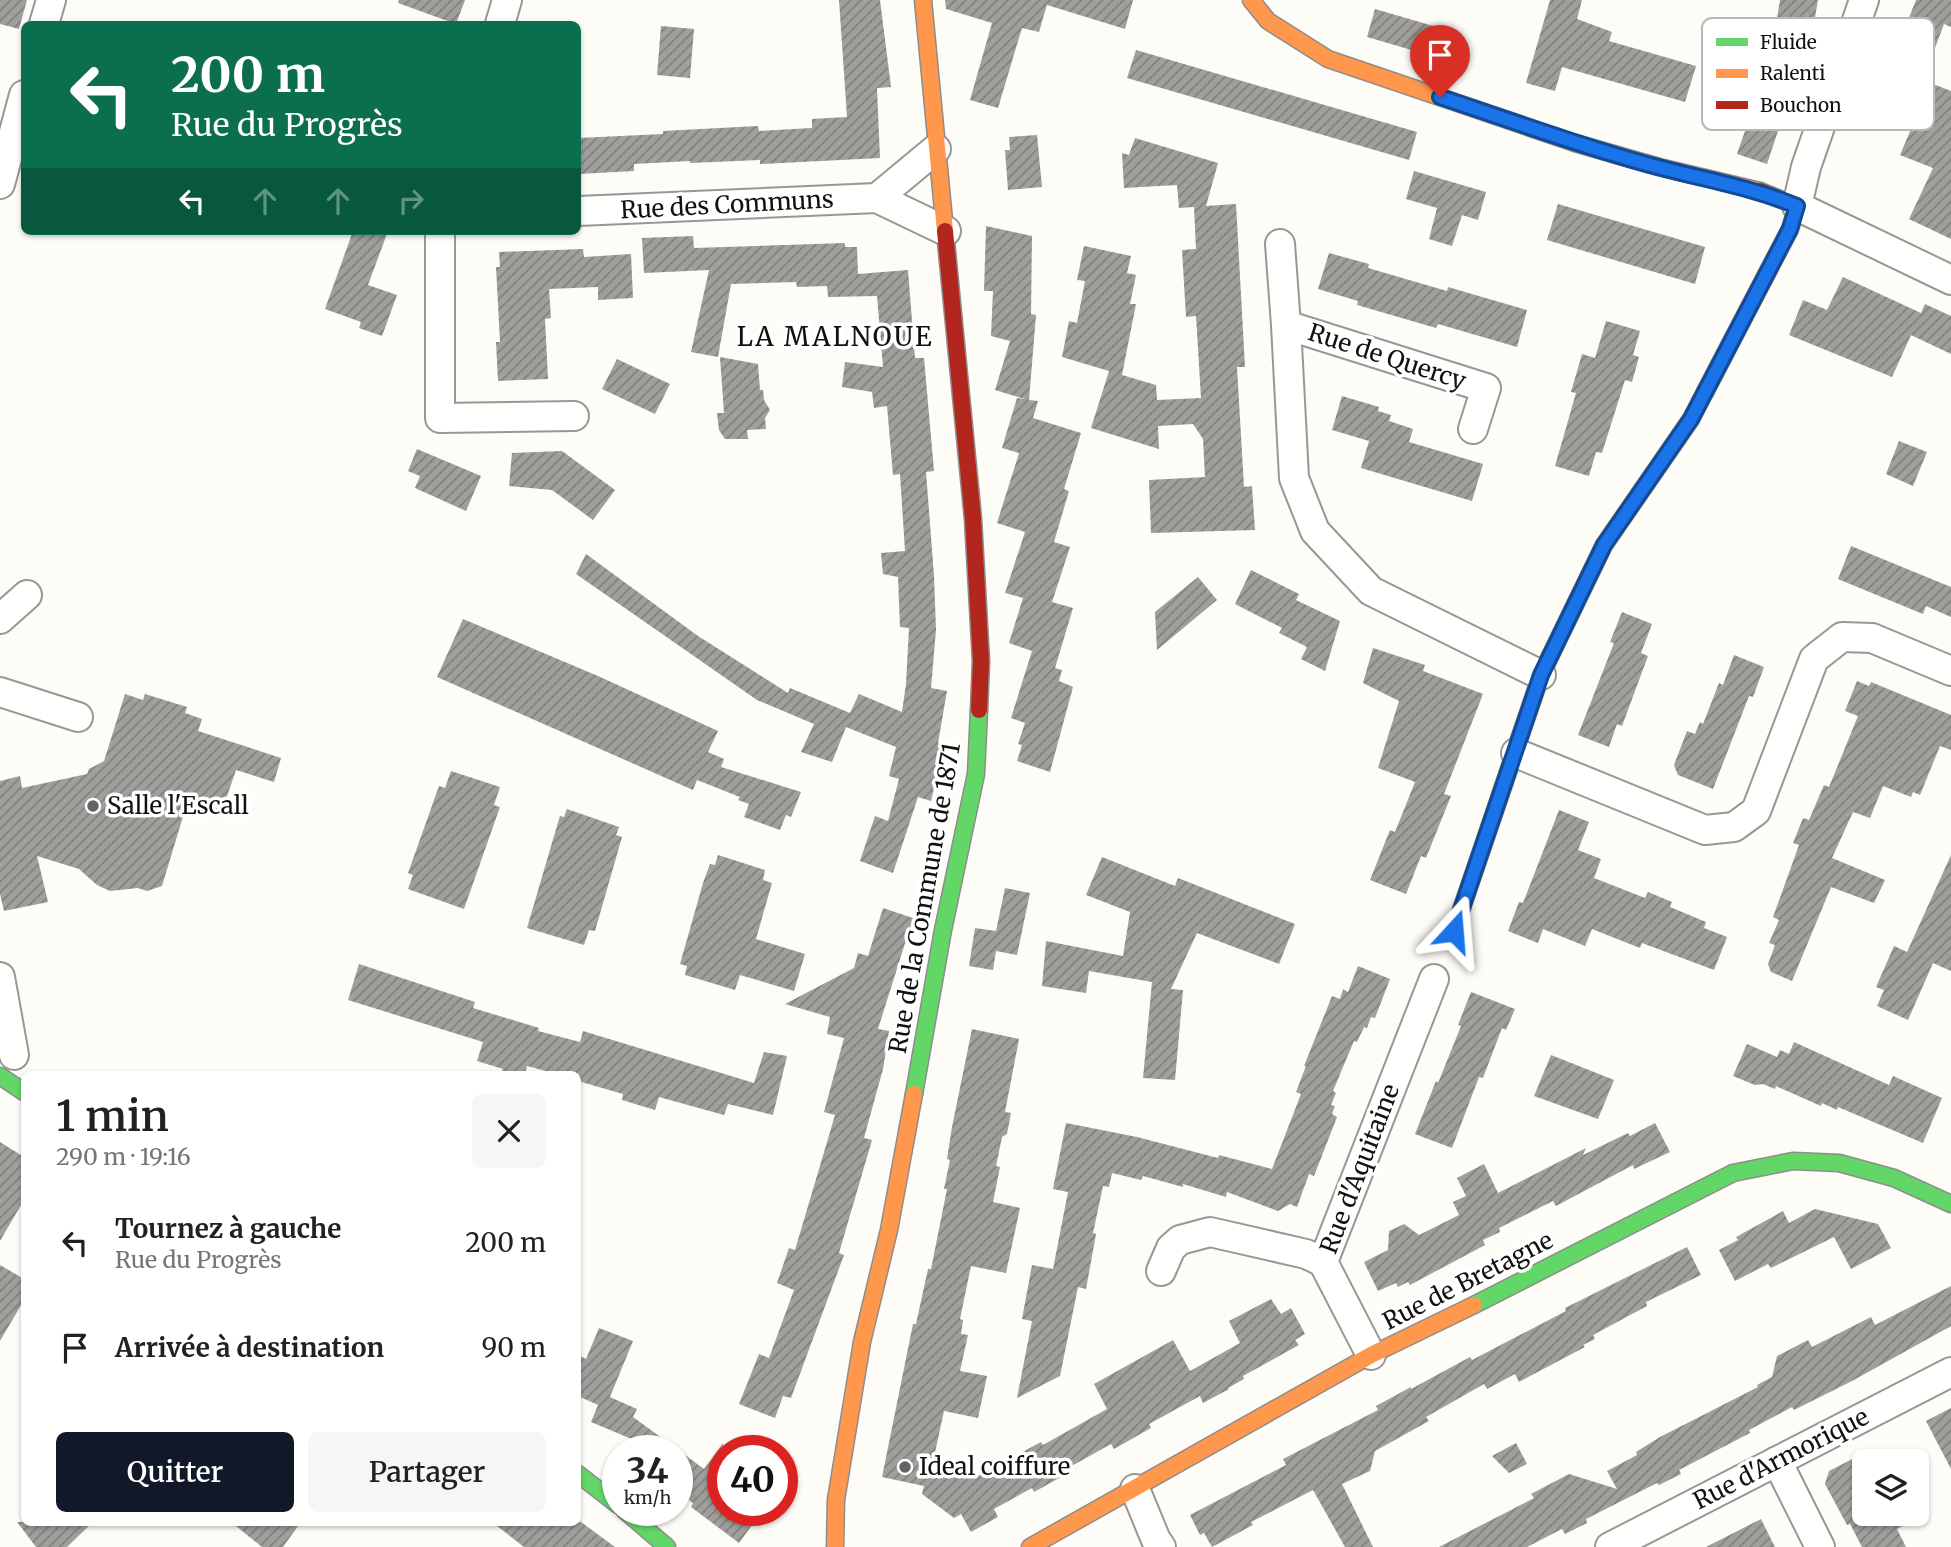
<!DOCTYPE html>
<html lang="fr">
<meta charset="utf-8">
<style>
:root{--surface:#fff;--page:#f6f6f6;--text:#202124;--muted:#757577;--accent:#111827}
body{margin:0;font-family:Merriweather,serif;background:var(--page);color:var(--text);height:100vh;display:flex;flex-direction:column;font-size:26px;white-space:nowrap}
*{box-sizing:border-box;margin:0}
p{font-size:23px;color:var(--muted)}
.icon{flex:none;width:38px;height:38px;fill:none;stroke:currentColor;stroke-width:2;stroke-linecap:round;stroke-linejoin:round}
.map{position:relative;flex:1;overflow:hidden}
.drawer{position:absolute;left:21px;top:1071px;width:560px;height:455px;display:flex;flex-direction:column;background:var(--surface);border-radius:10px;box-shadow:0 2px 5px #0004}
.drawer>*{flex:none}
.guide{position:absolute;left:21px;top:21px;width:560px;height:214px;border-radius:10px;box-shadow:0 2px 5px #0004;background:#0b6e4f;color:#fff;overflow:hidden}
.controls{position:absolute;left:1852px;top:1449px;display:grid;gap:14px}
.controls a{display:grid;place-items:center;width:77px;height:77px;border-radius:10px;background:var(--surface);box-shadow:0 2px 5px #0004;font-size:35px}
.speed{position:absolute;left:602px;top:1435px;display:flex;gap:14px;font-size:35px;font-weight:700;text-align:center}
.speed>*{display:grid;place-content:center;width:91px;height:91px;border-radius:50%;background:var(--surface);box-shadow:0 2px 5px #0004;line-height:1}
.speed small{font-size:18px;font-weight:400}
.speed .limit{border:10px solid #d22;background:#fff;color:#111}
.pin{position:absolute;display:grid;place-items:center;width:60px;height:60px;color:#fff;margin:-72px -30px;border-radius:50% 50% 50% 0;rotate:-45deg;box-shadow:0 0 7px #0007}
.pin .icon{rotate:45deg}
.me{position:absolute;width:77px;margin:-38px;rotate:19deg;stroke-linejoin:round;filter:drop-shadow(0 0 5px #0008)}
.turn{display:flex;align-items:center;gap:24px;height:147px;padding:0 35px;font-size:32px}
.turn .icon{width:91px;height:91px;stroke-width:2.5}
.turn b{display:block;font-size:49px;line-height:60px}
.lanes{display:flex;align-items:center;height:66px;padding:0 35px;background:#0003;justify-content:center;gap:35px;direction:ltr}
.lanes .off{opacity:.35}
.round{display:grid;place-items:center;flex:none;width:74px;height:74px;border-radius:10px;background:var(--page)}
.headline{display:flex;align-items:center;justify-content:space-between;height:119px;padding:0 35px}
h1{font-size:42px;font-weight:600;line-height:52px}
.cta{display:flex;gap:14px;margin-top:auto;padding:14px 35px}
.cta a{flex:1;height:80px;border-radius:10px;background:var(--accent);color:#fff;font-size:28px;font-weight:600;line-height:80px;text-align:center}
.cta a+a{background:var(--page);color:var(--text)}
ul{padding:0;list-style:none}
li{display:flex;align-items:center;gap:21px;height:105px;padding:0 35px}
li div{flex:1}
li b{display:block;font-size:26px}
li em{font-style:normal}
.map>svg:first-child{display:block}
.building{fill:url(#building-hatch)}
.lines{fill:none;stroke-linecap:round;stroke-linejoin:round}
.street-casing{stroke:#979795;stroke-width:32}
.fast-casing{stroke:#8e8d8b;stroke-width:19}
.slow-casing{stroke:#8e8d8b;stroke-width:19}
.jam-casing{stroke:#8e8d8b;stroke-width:19}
.street{stroke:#fffffe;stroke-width:28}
.fast{stroke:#63d668;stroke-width:16}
.slow{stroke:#ff974d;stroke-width:16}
.jam{stroke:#b3261e;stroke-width:16}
.route-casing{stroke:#114b97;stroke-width:18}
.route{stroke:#1a73e8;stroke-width:12}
.poi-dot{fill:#646362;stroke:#fff;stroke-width:2.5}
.labels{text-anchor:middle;stroke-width:7;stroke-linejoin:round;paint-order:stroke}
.street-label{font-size:24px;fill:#111;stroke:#fff}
.poi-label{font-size:24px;fill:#111;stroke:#fff;text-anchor:start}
.neighbourhood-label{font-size:26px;letter-spacing:2px;fill:#111;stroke:#fff}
.key{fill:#fff;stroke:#b8b8b8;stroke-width:2}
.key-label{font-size:19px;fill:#111}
</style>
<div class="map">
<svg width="1951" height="1547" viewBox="0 0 1951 1547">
<defs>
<pattern id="building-hatch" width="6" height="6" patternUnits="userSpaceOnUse" patternTransform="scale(1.75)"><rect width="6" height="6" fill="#a19f9c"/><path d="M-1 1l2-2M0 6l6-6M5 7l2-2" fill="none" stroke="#82807e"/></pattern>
</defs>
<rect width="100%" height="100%" fill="#fdfcf7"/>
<g class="building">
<polygon points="0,0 27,0 19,29 0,24"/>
<polygon points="399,0 465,0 456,24 398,3"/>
<polygon points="839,0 880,0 891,87 877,88 880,158 760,164 760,160 690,163 690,161 634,164 634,171 578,174 578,138 663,134 663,131 758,126 759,131 812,128 812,119 847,117"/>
<polygon points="945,0 1133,0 1125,29 1047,5 1048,1 1039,32 1022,28 998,108 970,100 992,23 946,9"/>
<polygon points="1550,0 1582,0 1577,19 1612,32 1609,41 1696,66 1685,102 1562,67 1555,91 1526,83"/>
<polygon points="1780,0 1818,0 1814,23 1767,164 1737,154 1745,131 1739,130 1777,18"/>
<polygon points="1916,0 1951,0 1951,27 1944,24 1923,80 1951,91 1951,239 1909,219 1933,168 1900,155 1911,129 1871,113 1875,102 1872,100 1881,80 1884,81"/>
<polygon points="1375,9 1447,30 1439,58 1367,37"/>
<polygon points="661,26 694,29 690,78 657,75"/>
<polygon points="1136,50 1417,132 1409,160 1127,78"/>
<polygon points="1037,135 1042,187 1008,190 1005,150 1010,150 1009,137"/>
<polygon points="1135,138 1218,163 1206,206 1236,204 1245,367 1237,367 1244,487 1252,486 1255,530 1151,533 1149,480 1205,477 1203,439 1193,424 1158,426 1159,449 1091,428 1109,371 1062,357 1069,321 1077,323 1085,281 1077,280 1084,246 1131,256 1127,273 1136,275 1130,304 1136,304 1122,375 1156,385 1157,400 1201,398 1196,316 1186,317 1182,250 1196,249 1194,207 1179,208 1177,185 1124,188 1122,153 1129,155"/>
<polygon points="1414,171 1486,192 1478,220 1462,215 1452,246 1429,239 1437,208 1406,199"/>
<polygon points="1558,204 1705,247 1695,284 1547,240"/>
<polygon points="986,226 1032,236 1031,314 1036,315 1029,400 1038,401 1033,418 1081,433 1064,489 1069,491 1054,542 1070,547 1052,602 1073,608 1055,668 1062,670 1059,681 1073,687 1050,772 1017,761 1022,745 1018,744 1025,723 1011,718 1032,651 1009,643 1023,598 1005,593 1025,532 997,523 1019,453 1002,448 1017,398 1025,399 995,390 1010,341 991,336 993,291 984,291"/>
<polygon points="353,231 388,231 368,285 397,295 382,336 359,328 361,322 325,309"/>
<polygon points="693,236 694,248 845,243 845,247 857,247 858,274 908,270 915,358 924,358 934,471 926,472 934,576 936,630 931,688 947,691 938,743 945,744 931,801 918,797 893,873 860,861 875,816 888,821 899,779 889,776 896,747 846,727 832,762 801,752 814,724 757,700 576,574 586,554 698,636 788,693 790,688 850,713 859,694 902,712 906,684 909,628 900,627 898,577 883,574 881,553 905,551 900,474 893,475 887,406 874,408 872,392 842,387 845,362 883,367 877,296 828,297 827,286 797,287 796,282 731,284 718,357 691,352 709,270 644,273 642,238"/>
<polygon points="583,249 584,257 631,254 633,298 598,300 598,287 549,289 551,318 545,319 548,379 498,381 496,342 500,342 496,267 500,267 499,252"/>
<polygon points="1329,253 1369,264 1368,268 1447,291 1448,287 1527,310 1517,347 1438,324 1436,328 1357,305 1358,301 1318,289"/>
<polygon points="1843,277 1921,313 1925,304 1951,316 1951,354 1911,335 1892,377 1789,335 1803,300 1827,310"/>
<polygon points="1606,321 1640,331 1633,355 1639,357 1632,382 1625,380 1602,453 1596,452 1589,476 1555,466 1576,393 1571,392 1582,354 1595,358"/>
<polygon points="720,357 758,364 760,390 763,390 764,400 770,410 765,418 766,429 747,430 748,439 725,439 719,430 717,413 724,413"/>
<polygon points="617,359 670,384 655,414 602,389"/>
<polygon points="1342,396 1379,407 1378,411 1391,415 1389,421 1413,429 1409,442 1483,464 1472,501 1361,468 1369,441 1332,430"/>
<polygon points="1899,441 1927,452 1913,486 1886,474"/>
<polygon points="417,449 481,476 466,511 415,488 420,476 408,471"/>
<polygon points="562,451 615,490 593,520 552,490 509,486 512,453"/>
<polygon points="1851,546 1951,587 1951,617 1926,606 1923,614 1838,579"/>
<polygon points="1251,570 1299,594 1296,600 1340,621 1325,671 1301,659 1307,647 1279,633 1282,628 1235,604"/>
<polygon points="1198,577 1217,600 1157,650 1155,612"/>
<polygon points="1622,612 1652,624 1641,653 1648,656 1622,726 1617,724 1609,747 1578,735 1614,643 1610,642"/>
<polygon points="463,619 598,676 718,731 708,752 724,759 721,767 801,792 791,817 786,815 780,830 744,817 749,804 738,800 740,797 697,780 693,790 437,677"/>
<polygon points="1373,648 1425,665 1423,671 1483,694 1444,794 1451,796 1426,858 1421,856 1406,894 1370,880 1390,830 1395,832 1415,782 1378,768 1399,701 1363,683"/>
<polygon points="1734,655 1764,667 1753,697 1749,696 1713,789 1678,775 1674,765 1687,731 1695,734 1700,722 1703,724 1719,683 1723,685"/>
<polygon points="1857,681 1869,686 1871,682 1951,715 1951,750 1940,746 1920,795 1913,792 1911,797 1883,786 1870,818 1853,812 1832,858 1885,880 1874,903 1831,887 1792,981 1771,972 1768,964 1775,945 1769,943 1779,920 1773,917 1799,845 1793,843 1803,818 1809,820 1824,785 1829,787 1858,716 1845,711"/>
<polygon points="125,694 143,700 145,694 187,707 185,713 202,719 198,731 281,758 274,782 236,770 222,811 188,800 162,886 147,891 138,888 110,891 97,885 79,869 37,856 48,902 4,911 0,894 0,781 20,776 22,788 87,774 89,769 104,761"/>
<polygon points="451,771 500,787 494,805 500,807 464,909 408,889 413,875 408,873 439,786 445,788"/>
<polygon points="567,809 619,827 616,835 622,837 595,931 589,930 584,945 527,928 554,836 560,816 564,817"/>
<polygon points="1559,810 1589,822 1578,850 1601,859 1594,878 1645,898 1648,892 1672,902 1670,907 1706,922 1704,928 1727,937 1714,970 1642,943 1640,948 1592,929 1585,946 1543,929 1538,943 1508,931 1519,902 1523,903"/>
<polygon points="718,855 765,870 763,880 772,883 756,939 805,954 794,991 740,975 735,990 685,975 687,966 680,964 703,883 710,864 715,865"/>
<polygon points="1951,855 1951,971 1933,963 1908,1020 1877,1006 1884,990 1876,987 1894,946 1907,952"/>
<polygon points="1102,857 1175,886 1178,878 1295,924 1279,964 1197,933 1171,989 1183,990 1175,1080 1143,1078 1152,982 1089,971 1086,993 1042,986 1046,941 1123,956 1130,912 1086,895"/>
<polygon points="1005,888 1030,893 1017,955 996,951 993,970 969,966 975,928 996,931"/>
<polygon points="883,908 913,918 878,1029 889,1031 883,1069 864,1138 872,1140 839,1253 844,1255 791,1398 783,1396 775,1418 739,1404 759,1354 769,1358 794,1290 777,1283 789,1248 795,1250 835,1115 824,1112 844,1038 827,1034 830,1017 785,1004 854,968 858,953 868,956"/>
<polygon points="359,964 475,1002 473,1008 539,1028 538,1031 580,1042 583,1031 754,1083 764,1052 787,1056 773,1115 728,1104 724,1115 659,1097 655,1110 622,1100 623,1094 578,1081 578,1074 557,1074 527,1066 525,1074 501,1074 503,1069 477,1061 483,1042 348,1000"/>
<polygon points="1358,966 1390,979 1375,1018 1371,1017 1367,1028 1364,1027 1357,1042 1354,1041 1333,1091 1336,1093 1331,1105 1335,1106 1332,1114 1337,1117 1314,1176 1309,1174 1297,1207 1290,1204 1278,1211 1227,1192 1226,1197 1183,1184 1183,1187 1143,1176 1141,1180 1112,1173 1109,1187 1103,1186 1093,1233 1096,1234 1086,1289 1078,1287 1060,1376 1017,1398 1032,1321 1022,1319 1032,1265 1053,1269 1068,1192 1053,1189 1066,1123 1137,1137 1218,1158 1219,1155 1272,1169 1301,1094 1296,1092 1306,1066 1304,1066 1332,996 1340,999 1343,989 1348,992"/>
<polygon points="1471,992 1515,1009 1506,1030 1502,1028 1483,1078 1479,1077 1452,1148 1415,1134 1436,1081 1438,1083 1461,1026 1458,1025"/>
<polygon points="972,1029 1019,1039 1005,1112 1011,1113 1007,1134 1002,1137 996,1166 1000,1167 993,1202 1020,1208 1006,1273 971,1266 960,1319 963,1320 961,1334 968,1335 960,1371 987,1376 978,1418 944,1411 934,1457 969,1464 976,1477 1041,1442 1043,1445 1107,1409 1094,1384 1173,1340 1190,1371 1240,1343 1229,1321 1271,1299 1281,1314 1291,1308 1305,1334 1295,1340 1299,1345 1243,1376 1244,1379 1228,1388 1229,1389 1203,1403 1200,1396 1149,1424 1151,1428 1114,1449 1111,1444 1059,1473 1061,1477 1034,1492 1032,1488 994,1509 998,1517 971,1532 961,1514 954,1518 922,1494 924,1486 882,1477 913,1324 916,1324 928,1269 931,1269 947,1189 944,1189 950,1160 947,1159 952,1127"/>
<polygon points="1794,1042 1889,1085 1893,1076 1942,1098 1923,1143 1838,1107 1837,1110 1822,1103 1821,1106 1776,1086 1775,1089 1763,1084 1755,1085 1733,1076 1747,1044 1777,1057 1780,1050 1789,1054"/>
<polygon points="1551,1055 1614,1080 1598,1119 1534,1096"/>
<polygon points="1655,1123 1670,1152 1634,1169 1633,1165 1556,1206 1553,1201 1499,1228 1500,1232 1483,1240 1485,1245 1410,1285 1408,1282 1398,1287 1396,1283 1378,1291 1364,1262 1388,1250 1389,1231 1404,1224 1419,1235 1459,1215 1453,1202 1466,1196 1457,1178 1484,1164 1498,1193 1586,1148 1583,1155 1628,1133 1630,1136"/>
<polygon points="0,1142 24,1157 24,1200 0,1241"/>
<polygon points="1815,1209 1878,1224 1891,1248 1851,1269 1834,1237 1771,1268 1768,1264 1735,1281 1719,1250 1738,1240 1736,1237 1783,1211 1789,1223"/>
<polygon points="1687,1247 1701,1275 1646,1302 1647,1306 1593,1335 1595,1339 1583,1345 1585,1347 1519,1382 1515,1374 1487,1389 1484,1384 1426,1417 1429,1421 1375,1451 1370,1471 1342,1484 1373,1547 1345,1547 1313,1490 1251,1522 1253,1525 1212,1547 1204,1533 1200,1535 1190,1515 1286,1465 1283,1459 1378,1410 1376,1406 1411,1387 1411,1389 1470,1357 1472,1360 1566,1311 1565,1308"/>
<polygon points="0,1265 24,1279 24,1300 0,1341"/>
<polygon points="1951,1286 1951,1326 1852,1381 1794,1410 1792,1407 1749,1430 1750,1433 1679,1470 1681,1474 1659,1485 1657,1483 1586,1519 1587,1523 1565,1534 1562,1529 1527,1547 1439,1547 1534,1498 1531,1494 1569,1474 1617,1489 1607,1471 1637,1455 1636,1452 1660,1437 1758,1387 1757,1385 1772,1377 1777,1356 1808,1340 1812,1347 1871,1317 1875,1325"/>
<polygon points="599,1328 633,1341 610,1397 637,1409 633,1417 677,1449 676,1451 660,1451 591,1422 598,1405 578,1396 578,1355 586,1359"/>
<polygon points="1951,1408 1951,1469 1926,1421"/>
<polygon points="723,1443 723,1510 763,1510 739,1543 691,1507 693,1503 677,1491 677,1449 704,1469"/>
<polygon points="1516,1443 1527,1464 1509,1473 1492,1456"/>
<polygon points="1864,1453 1864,1514 1925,1514 1897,1529 1906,1547 1862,1547 1850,1524 1847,1525 1825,1484 1829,1471"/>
<polygon points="1761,1519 1775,1547 1706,1547"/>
<polygon points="17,1522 93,1522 67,1547 36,1547"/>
<polygon points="231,1522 301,1522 283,1547 262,1547"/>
<polygon points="492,1522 581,1522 615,1547 524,1547"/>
</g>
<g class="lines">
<g class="street-casing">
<g id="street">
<polyline points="1864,0 1806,167 1797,206 1951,280"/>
<polyline points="44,24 51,0"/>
<polyline points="500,24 507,0"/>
<polyline points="0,184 24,95"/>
<polyline points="877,198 936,149"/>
<polyline points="578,211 877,198 946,231"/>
<polyline points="440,231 440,418 574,416"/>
<polyline points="1280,244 1286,325 1294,478 1315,531 1371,591 1541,675"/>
<polyline points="1286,325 1486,388 1473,429"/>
<polyline points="0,619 27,595"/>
<polyline points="0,692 78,717"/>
<polyline points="1516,753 1705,830 1734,827 1756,811 1814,659 1842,637 1872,638 1951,671"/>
<polyline points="0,977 14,1055"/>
<polyline points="1161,1271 1171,1248 1180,1240 1210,1232 1306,1254 1323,1262"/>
<polyline points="1371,1355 1323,1262 1434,979"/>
<polyline points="1777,1461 1820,1547"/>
<polyline points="1135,1489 1156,1540 1161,1547"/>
<polyline points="1610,1547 1951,1372"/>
</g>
</g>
<g class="fast-casing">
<g id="fast">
<polyline points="1454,931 1541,675 1604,545 1691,419 1705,392"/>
<polyline points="0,1076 24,1092"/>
<polyline points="914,1094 943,930 976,774 979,710"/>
<polyline points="1474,1305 1733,1173 1793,1161 1839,1163 1894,1178 1951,1204"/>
<polyline points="578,1474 618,1505"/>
<polyline points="624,1510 667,1547"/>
</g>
</g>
<g class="slow-casing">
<g id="slow">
<polyline points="923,0 945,231"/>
<polyline points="1251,0 1268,21 1328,59 1575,143 1659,167 1760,191"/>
<polyline points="835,1547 836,1500 862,1342 889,1230 914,1094"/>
<polyline points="1030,1547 1371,1355 1474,1305"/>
</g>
</g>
<g class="jam-casing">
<g id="jam">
<polyline points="945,231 973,519 981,661 979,710"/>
<polyline points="1705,392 1790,229 1797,206 1760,191"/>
</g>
</g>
<use href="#street" class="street"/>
<use href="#fast" class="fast"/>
<use href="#slow" class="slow"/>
<use href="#jam" class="jam"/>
</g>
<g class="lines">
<g class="route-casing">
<path id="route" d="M1440 97C1513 121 1585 148 1658 167 1706 180 1750 187 1797 206L1790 229 1691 419 1604 545 1541 675 1454 931"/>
</g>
<use href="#route" class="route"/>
</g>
<g class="poi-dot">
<circle cx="93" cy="806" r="7"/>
<circle cx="905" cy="1467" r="7"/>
</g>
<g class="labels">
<g class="street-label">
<text transform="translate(727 205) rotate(-3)" y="8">Rue des Communs</text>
<text transform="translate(1387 357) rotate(18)" y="8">Rue de Quercy</text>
<text transform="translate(925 898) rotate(-80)" y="8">Rue de la Commune de 1871</text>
<text transform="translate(1360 1169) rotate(-69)" y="8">Rue d'Aquitaine</text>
<text transform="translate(1468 1281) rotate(-27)" y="8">Rue de Bretagne</text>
<text transform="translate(1781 1459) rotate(-27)" y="8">Rue d'Armorique</text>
</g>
<g class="poi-label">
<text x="107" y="814">Salle l'Escall</text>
<text x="919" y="1475">Ideal coiffure</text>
</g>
<g class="neighbourhood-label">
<text x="835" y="346">LA MALNOUE</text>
</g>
</g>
<rect x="1702" y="18" width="232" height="112" rx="10" class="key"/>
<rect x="1716" y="38" width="32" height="8" fill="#63d668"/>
<rect x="1716" y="69" width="32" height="9" fill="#ff974d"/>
<rect x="1716" y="101" width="32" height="8" fill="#b3261e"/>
<g class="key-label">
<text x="1760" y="49">Fluide</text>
<text x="1760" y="80">Ralenti</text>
<text x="1760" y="112">Bouchon</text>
</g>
</svg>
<div class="controls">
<a><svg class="icon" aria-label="layers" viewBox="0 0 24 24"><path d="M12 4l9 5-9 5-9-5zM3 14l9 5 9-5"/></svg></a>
</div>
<div class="speed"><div>34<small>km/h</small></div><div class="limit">40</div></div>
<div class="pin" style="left:1440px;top:97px;background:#d93025"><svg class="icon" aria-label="arrive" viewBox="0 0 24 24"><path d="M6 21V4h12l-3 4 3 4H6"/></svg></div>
<svg class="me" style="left:1454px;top:931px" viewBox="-20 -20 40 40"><path d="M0-17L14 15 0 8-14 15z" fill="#1a73e8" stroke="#fff" stroke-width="4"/></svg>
<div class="guide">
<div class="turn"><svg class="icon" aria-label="left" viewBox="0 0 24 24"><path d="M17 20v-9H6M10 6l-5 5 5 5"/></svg><div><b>200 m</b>Rue du Progrès</div></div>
<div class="lanes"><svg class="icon" aria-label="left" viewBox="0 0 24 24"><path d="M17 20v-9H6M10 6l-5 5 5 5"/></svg><svg class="icon off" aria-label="ahead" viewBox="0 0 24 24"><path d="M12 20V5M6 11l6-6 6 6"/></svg><svg class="icon off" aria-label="ahead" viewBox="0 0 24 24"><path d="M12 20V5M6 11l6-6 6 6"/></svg><svg class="icon off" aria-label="right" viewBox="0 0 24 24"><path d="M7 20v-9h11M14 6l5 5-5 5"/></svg></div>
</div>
<section class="drawer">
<div class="headline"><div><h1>1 min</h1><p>290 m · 19:16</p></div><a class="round"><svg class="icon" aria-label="close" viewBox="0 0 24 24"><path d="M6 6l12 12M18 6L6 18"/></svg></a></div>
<ul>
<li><svg class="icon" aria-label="left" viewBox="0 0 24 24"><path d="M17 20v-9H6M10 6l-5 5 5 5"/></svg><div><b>Tournez à gauche</b><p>Rue du Progrès</p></div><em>200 m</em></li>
<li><svg class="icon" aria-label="arrive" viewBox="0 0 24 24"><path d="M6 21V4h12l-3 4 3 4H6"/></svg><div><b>Arrivée à destination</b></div><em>90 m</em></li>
</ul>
<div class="cta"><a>Quitter</a><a>Partager</a></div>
</section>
</div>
